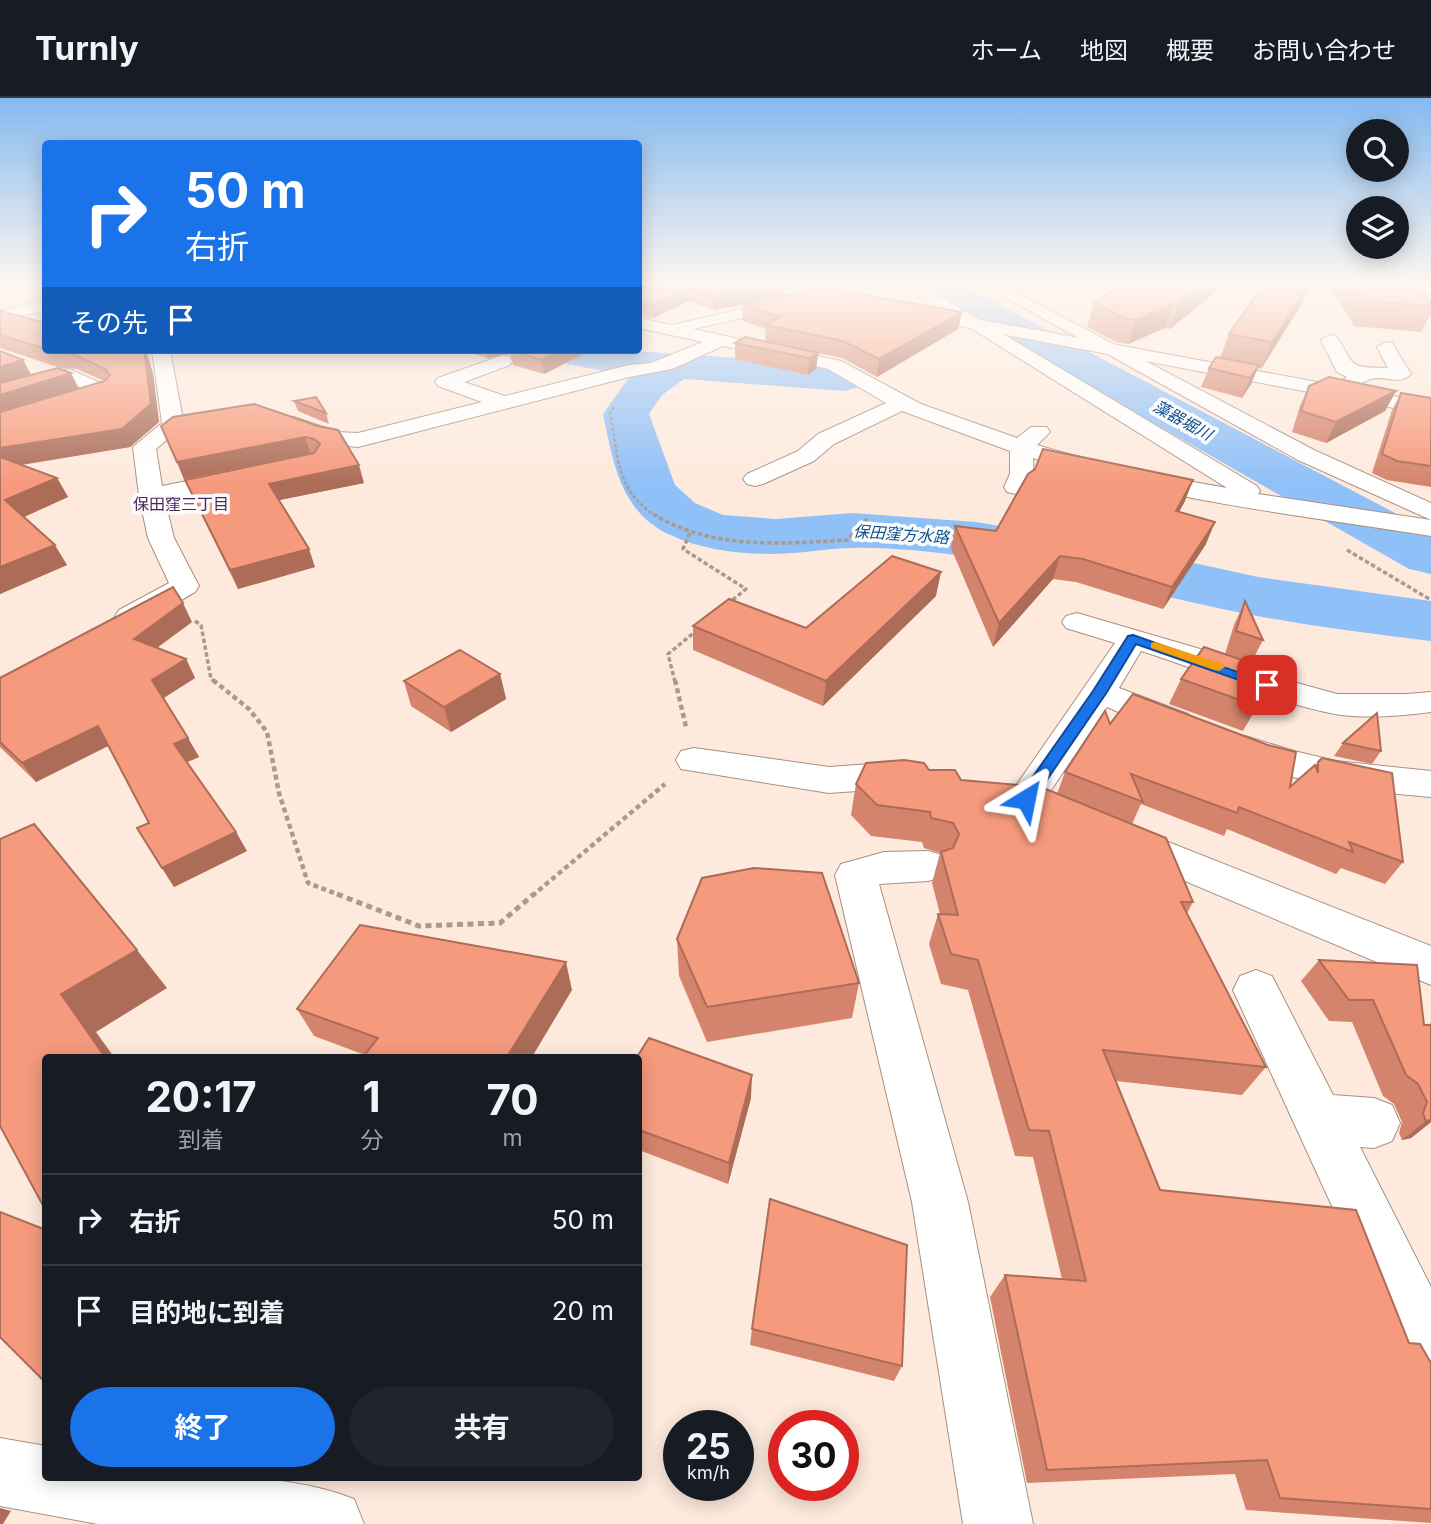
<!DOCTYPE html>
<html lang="ja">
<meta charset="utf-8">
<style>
:root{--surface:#171b24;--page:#20242c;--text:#f1f3f6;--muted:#9ea1a6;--line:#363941;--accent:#1a73e8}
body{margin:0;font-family:Inter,"Noto Sans JP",sans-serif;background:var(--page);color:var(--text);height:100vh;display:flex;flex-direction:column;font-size:26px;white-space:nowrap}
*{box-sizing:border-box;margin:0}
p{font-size:23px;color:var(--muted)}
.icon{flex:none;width:38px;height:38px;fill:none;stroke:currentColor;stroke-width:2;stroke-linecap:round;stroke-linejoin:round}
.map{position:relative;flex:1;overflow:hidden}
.details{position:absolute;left:42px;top:956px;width:600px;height:427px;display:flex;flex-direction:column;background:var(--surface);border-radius:7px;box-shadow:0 4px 18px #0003}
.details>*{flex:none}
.hud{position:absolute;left:42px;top:42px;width:600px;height:214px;border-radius:7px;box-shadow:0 4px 18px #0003;background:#1a73e8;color:#fff;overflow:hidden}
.buttons{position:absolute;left:1346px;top:21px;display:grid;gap:14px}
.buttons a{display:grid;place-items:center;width:63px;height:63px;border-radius:50%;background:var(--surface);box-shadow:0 4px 18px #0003;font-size:35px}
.speed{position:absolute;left:663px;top:1312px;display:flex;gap:14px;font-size:35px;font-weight:700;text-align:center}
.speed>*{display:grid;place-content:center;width:91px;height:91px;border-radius:50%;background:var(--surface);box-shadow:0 4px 18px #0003;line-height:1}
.speed small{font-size:18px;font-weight:400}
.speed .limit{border:10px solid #d22;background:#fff;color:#111}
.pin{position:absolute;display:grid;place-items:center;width:60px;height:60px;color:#fff;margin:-30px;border-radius:14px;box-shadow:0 4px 10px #0006}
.me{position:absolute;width:77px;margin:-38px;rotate:35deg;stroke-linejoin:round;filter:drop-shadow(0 0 5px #0008)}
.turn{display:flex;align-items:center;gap:24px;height:147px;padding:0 28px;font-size:32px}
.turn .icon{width:91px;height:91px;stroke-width:2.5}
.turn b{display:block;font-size:49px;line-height:60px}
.then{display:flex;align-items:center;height:66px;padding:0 28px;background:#0003;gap:14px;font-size:26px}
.eta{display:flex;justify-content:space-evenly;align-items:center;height:119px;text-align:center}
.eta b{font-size:42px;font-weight:700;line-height:49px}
.button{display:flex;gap:14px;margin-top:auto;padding:14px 28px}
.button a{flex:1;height:80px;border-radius:42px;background:var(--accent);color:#fff;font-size:28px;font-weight:700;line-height:80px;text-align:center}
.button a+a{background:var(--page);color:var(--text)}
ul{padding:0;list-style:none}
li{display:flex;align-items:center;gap:21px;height:91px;padding:0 28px;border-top:2px solid var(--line)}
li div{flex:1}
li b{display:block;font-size:26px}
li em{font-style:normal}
header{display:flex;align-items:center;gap:42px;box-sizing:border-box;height:98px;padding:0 35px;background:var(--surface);border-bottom:2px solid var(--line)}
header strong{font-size:33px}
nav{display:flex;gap:38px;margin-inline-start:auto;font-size:24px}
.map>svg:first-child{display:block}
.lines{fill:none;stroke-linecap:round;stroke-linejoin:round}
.river{fill:#8fc0f8;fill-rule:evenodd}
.minor-casing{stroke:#a69182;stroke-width:2}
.major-casing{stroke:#a69182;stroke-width:2}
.highway-casing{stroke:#a69182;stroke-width:2}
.path-far3{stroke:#a99a90;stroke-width:2.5;stroke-dasharray:3.5 2;stroke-linecap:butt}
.path-far2{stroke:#a99a90;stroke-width:3.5;stroke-dasharray:4.5 2.5;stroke-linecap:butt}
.path-far1{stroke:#a99a90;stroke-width:4.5;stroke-dasharray:5 3.5;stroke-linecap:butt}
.path{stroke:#a99a90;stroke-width:5;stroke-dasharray:6 4.5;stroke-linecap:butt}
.minor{fill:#fff;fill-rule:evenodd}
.major{fill:#fff;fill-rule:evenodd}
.highway{fill:#fff;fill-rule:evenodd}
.wall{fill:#d4846c}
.shaded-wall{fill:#ac6c58}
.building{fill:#f69a7d;stroke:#ac6c58;stroke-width:2}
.route{fill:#1a73e8;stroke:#114b97;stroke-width:2}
.slow{fill:#f59e0b}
.labels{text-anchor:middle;stroke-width:7;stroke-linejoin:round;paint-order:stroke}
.far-water-label{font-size:16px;font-style:italic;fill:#0f518e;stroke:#fcfcfc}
.far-neighbourhood-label{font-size:16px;fill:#4a255c;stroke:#fcfcfc}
</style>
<header>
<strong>Turnly</strong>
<nav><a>ホーム</a><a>地図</a><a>概要</a><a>お問い合わせ</a></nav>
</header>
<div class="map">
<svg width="1431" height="1426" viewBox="0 0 1431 1426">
<rect width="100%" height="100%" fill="#fdeadd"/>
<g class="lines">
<g class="river">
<polygon points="919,187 962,187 1431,434 1431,476 1409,471 924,194"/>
<path d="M535 252H618L844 267 859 271 866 280 859 289 844 293 684 281 662 297 649 316 675 387 695 405 723 417 776 421 852 415 976 424 1098 444 1258 479 1431 503V543C1363 535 1294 526 1227 512 1142 494 1059 470 972 459 932 454 891 449 851 450 831 450 812 454 793 455 752 458 706 454 668 436 620 413 613 363 603 316L630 278 541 261Z"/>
</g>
<g class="minor-casing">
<g id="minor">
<path d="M902 187H921L1257 388 1260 393 1258 396 1431 422V438C1298 417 1161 402 1033 360 1034 374 1033 383 1025 394L1016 396 1007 394 1004 389 1010 376V353L902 313 834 346 814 363 763 386 755 388 747 386 743 381 747 376 798 353 818 336 886 305 828 271 723 248 672 271 629 279 358 349 326 346 286 330 283 325 286 320 294 319 337 334 358 335 482 304 438 288 435 284 438 280 503 257 510 259 512 263 510 267 464 284 505 298 629 267 651 265 703 244 639 230V220L672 227 795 199 803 204 801 207 693 231 841 263 921 306 1017 340 1031 329H1047L1050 334 1037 347C1099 366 1163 379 1227 390Z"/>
<polygon points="983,187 1002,187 1314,352 1431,405 1431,422 1298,362"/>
<polygon points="1419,187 1431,187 1431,197 1425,195"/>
<polygon points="46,202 46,212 0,223 0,213"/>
<path d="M1330 237 1336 238C1357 270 1347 269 1388 270L1377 249 1386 244 1392 245 1411 276C1400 288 1385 277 1371 281 1356 285 1347 302 1329 297L1326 293 1347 279 1337 274 1321 242Z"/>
<path d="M152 252H170L184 327 156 351 162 388 241 372 249 374 253 379 249 384 165 403 174 440 199 488 195 494C173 506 145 531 119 524L115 518 119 512 169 485 148 440 139 398 133 349 162 325Z"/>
<polygon points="69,271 112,290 115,294 112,298 0,334 0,321 87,293 67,284 0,303 0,291"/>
<path d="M1077 515 1200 551 1279 580 1337 596H1407L1431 594V614C1401 618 1365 621 1335 616 1268 603 1206 573 1141 553L1119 590 1188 616 1193 624 1188 632C1162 639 1131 619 1107 609L1039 710 1026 714 1013 710 1007 701 1013 692 1115 545 1066 530 1062 524 1066 518Z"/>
<path d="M1245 638 1294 653 1336 663 1431 673V699C1392 696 1246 681 1227 650L1232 642Z"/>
<polygon points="694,650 829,669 898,664 923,670 929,679 923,688 910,692 898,690 829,695 681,671 676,662 681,653"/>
<polygon points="1128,728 1431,848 1431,887 1114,753 1108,743 1114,733"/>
<polygon points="928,753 942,757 948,768 942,779 928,783 879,786 968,1104 1033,1426 963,1426 912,1104 835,777 841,766 884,754"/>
<polygon points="1256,872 1272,878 1333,997 1374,1000 1392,1007 1400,1025 1392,1043 1374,1050 1360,1049 1431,1189 1431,1285 1409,1276 1233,892 1240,878"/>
<path d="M0 1340 46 1348V1379C136 1379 271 1367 354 1401L364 1426H98L0 1408Z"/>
</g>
</g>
<g class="major-casing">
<polygon id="major" points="760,187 792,187 1431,305 1431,317 768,192"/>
</g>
<g class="highway-casing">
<polygon id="highway" points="0,187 46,187 46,192 0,194"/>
</g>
<path class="path-far3" d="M614 309 610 316C619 358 615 392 656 418"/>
<g class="path-far2">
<path d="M653 416C712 452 781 446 847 442L869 419"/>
<polyline points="690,435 683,451 746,491 729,505"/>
<polyline points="1347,452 1431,502"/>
<polyline points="195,523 201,527 211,581 215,584"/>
<polyline points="675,584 668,556 696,533"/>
</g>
<g class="path-far1">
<polyline points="213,582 249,611 267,634 279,695 308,785 342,798"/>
<polyline points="675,582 686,629"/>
<polyline points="532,798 665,686"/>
</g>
<polyline class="path" points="337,796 419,828 500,825 534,796"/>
<use href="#minor" class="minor"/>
<use href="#major" class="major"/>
<use href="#highway" class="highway"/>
</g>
<g class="wall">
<polygon points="639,187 784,187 784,198 962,214 958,231 877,279 842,260 818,255 816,271 808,277 735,261 735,245 765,244 766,231 742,223 743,207 714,212 688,203 654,220 639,218"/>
<polygon points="1007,187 1033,187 1021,194"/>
<polygon points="1122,187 1220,187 1218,192 1170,231 1165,230 1128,246 1116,244 1087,229 1094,205"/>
<polygon points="1263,187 1310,187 1301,207 1261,271 1258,270 1251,286 1242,300 1201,289 1209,270 1220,260 1229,236"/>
<polygon points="1329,187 1416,187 1431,205 1431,215 1421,234 1354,228"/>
<polygon points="0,213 46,225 46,252 146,252 153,276 159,324 130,349 22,367 57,380 68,399 24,419 67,467 0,496 0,253 23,262 31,277 79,291 104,283 77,271 61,270 0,250"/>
<polygon points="461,252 591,252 544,276 513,267 511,258 510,256 487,260"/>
<polygon points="1309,288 1396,293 1385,313 1326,345 1292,334 1300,308"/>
<polygon points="1401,295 1431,300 1431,389 1387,382 1372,375 1392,312"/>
<polygon points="294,303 326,315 329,326 298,313"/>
<polygon points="161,328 318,328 364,385 279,402 315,469 238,491 185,382 312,356 184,381"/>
<polygon points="1185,403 1179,414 1206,446 1163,511 1076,484 1053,481 993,549 951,450 955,428 996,433"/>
<polygon points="936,498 823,608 693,552 693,528 806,530"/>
<polygon points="1245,503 1263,542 1251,565 1277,574 1243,633 1169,606 1181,581 1225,556 1234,527"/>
<polygon points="192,524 157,550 186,561 195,580 164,600 199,659 187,664 247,753 174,789 162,770 149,725 108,648 36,684 0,649 0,580"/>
<polygon points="500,576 506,601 451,634 411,608 404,583"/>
<polygon points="1110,626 1290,689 1315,668 1318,664 1403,764 1385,786 1341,770 1336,776 1227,731 1224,738 1141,706 1132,726 1193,804 1187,815 1266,969 1242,997 1116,983 1160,1092 1409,1245 1431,1265 1431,1425 1246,1412 1235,1376 1027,1385 990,1199 1005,1177 1062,1181 1033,1059 1015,1058 968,892 941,886 929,846 938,816 940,816 932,785 940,755 924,750 922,744 871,738 851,717 856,686 929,672 961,682 1057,696 1065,674"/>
<polygon points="1343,645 1381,653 1372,666 1334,658"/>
<polygon points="677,841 859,885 852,920 707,944 679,878"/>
<polygon points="1319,862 1424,927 1428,927 1431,925 1431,1024 1411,1040 1402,1042 1399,1035 1402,1024 1394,1006 1383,998 1352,924 1329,923 1301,883"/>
<polygon points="572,892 365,957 314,938 297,911"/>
<polygon points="639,959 751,1000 728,1086 639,1052"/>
<polygon points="752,1231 902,1268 894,1283 750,1247"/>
</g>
<g class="shaded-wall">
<polygon points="779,187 784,187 784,199 714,212 714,199"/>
<polygon points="1022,187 1033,187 1021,194"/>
<polygon points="1204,187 1220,187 1218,192 1170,231 1178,207"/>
<polygon points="1309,187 1310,187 1301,207 1261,271 1272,244"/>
<polygon points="688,190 688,203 654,220 653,207"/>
<polygon points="1173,206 1165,230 1128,246 1136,222"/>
<polygon points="962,214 958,231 877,279 879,261"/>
<polygon points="143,252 146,252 153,276 159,324 130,349 0,370 0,350 122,331"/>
<polygon points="486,252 509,252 510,256 487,260"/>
<polygon points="561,252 591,252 544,276 542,262"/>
<polygon points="818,255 816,271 808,277 809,260"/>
<polygon points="23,262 32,279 0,289 0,269"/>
<polygon points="1259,267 1251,286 1242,300 1250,280"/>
<polygon points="71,275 80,293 0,318 0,297"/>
<polygon points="1396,293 1385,313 1326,345 1336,324"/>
<polygon points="305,339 310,355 184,381 177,364"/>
<polygon points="359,367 364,385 275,403 269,386"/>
<polygon points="57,380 68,399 17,422 5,402"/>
<polygon points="1193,382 1185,403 1168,434 1176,413"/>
<polygon points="1215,424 1206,446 1163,511 1172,489"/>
<polygon points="55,447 67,467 0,496 0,469"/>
<polygon points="309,451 315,469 238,491 230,472"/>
<polygon points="1060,458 1053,481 993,549 999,525"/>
<polygon points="941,474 936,498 823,608 826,583"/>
<polygon points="183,505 192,524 144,559 134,541"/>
<polygon points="186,561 195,580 163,600 152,582"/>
<polygon points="500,576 506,601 451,634 444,609"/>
<polygon points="98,628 110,647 36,684 22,665"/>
<polygon points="188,640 199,659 185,665 174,646"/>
<polygon points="236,734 247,753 174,789 162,770"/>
<polygon points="137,852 167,890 96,934 114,959 105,959 61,896"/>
<polygon points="566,864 572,892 532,959 507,959"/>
<polygon points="752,977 751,1000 728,1086 729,1065"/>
<polygon points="1431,1022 1431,1024 1411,1040 1402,1042 1426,1023"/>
<polygon points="0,1410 11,1413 3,1426 0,1426"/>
</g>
<g class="building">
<polygon points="639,187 779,187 714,199 688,190 653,207 639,205"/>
<polygon points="1122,187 1204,187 1178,207 1173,206 1136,222 1123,220 1094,205"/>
<polygon points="1263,187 1309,187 1272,244 1229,236"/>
<polygon points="1355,187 1416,187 1431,205 1431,208 1365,203"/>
<polygon points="824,190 962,214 879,261 843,243 766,227 780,219 743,206"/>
<polygon points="0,213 46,225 46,251 0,237"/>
<polygon points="745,239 818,255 809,260 735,245"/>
<polygon points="47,252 143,252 145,259 151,306 122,331 0,350 0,314 105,283 110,277 105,271 69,254 53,254"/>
<polygon points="511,252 561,252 542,262"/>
<polygon points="0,253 23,262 0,269"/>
<polygon points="1216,259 1259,267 1250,280 1209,270"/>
<polygon points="58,270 71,275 0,297 0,285"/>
<polygon points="1329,279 1396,293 1336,324 1301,313 1309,288"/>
<polygon points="1401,295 1431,300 1431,368 1397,363 1382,356"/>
<polygon points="316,299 326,315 294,303"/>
<polygon points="254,306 318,328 338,332 359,367 269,386 309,451 230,472 185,382 314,355 320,346 314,341 305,339 177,364 161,328 173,319"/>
<polygon points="1043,351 1193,382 1176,413 1215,424 1172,489 1083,461 1060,458 999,525 955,428 996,433 1028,376 1035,371"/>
<polygon points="0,359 57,380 5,402 55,447 0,469"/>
<polygon points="892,458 941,474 826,583 693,528 729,501 806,530"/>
<polygon points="173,489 183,505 134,541 186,561 152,582 188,640 174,646 236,734 162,770 137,730 149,725 98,628 22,665 0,644 0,580"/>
<polygon points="1245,503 1263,542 1236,533"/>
<polygon points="1204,549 1277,574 1257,608 1181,581"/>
<polygon points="460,552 500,576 444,609 404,583"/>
<polygon points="1133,596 1268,647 1296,654 1290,689 1315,667 1318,675 1318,664 1322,660 1392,675 1403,764 1349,744 1353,754 1239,709 1237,715 1131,676 1143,704 1065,674 1105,613 1110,626"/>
<polygon points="1377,615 1381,653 1343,645"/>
<polygon points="904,662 924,665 929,672 955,672 961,682 1041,689 1166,740 1193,804 1181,804 1266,969 1103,952 1160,1092 1356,1112 1409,1245 1420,1246 1431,1265 1431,1411 1280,1400 1267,1362 1047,1372 1005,1177 1086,1183 1049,1033 1029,1032 978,862 951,856 938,816 958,817 941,754 953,750 959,736 953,725 931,720 930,714 877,707 856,686 866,665"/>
<polygon points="34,726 137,852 61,896 105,959 46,959 46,1113 0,1028 0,741"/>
<polygon points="754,770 822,775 859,885 707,909 677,841 702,780"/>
<polygon points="360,827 566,864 507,959 363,959 378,940 297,911"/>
<polygon points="1319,862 1417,867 1424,927 1431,927 1431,1022 1426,1023 1423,1015 1427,1004 1418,986 1406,977 1373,902 1349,902"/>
<polygon points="649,940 752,977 729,1065 639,1032 639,959 637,959"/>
<polygon points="770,1101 907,1147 902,1268 752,1231"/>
<polygon points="0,1114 46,1132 46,1285 0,1239"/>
</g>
<linearGradient id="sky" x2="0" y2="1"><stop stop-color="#84b9ee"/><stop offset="0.48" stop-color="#fef6f0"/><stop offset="1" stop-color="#fef6f0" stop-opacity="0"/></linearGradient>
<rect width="1431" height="386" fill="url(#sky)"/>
<polygon class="route" points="1133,537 1274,587 1272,590 1262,590 1136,546 1107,594 1031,705 1020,705 1018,701 1020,697 1093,593 1128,538"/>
<polygon class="slow" points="1155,544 1223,566 1225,569 1219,573 1214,572 1151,550 1151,545"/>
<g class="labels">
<g class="far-water-label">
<text transform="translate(1183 322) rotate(29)" y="6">藻器堀川</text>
<text transform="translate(901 436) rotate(4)" y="6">保田窪方水路</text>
</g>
<g class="far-neighbourhood-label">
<text x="181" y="412">保田窪三丁目</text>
</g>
</g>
</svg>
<div class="buttons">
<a><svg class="icon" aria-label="search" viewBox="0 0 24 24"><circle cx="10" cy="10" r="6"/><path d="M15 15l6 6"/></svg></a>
<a><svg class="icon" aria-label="layers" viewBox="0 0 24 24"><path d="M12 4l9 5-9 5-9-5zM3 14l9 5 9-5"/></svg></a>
</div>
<div class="speed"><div>25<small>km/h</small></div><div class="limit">30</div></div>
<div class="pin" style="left:1267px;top:587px;background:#d93025"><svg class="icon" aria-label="arrive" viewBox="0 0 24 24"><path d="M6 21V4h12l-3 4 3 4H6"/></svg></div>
<svg class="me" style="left:1026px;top:701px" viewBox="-20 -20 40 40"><path d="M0-17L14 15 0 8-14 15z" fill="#1a73e8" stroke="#fff" stroke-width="4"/></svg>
<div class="hud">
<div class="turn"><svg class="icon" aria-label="right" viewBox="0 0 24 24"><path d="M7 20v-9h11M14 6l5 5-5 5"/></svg><div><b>50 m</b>右折</div></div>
<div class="then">その先<svg class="icon" aria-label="arrive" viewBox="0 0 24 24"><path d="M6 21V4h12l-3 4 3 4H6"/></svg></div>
</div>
<section class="details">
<div class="eta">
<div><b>20:17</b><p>到着</p></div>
<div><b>1</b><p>分</p></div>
<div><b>70</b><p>m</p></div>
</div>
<ul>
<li><svg class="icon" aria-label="right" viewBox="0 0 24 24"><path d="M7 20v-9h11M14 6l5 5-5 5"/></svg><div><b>右折</b></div><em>50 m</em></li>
<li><svg class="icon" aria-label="arrive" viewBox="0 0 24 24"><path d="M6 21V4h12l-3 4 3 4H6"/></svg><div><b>目的地に到着</b></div><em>20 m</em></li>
</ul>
<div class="button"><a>終了</a><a>共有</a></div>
</section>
</div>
